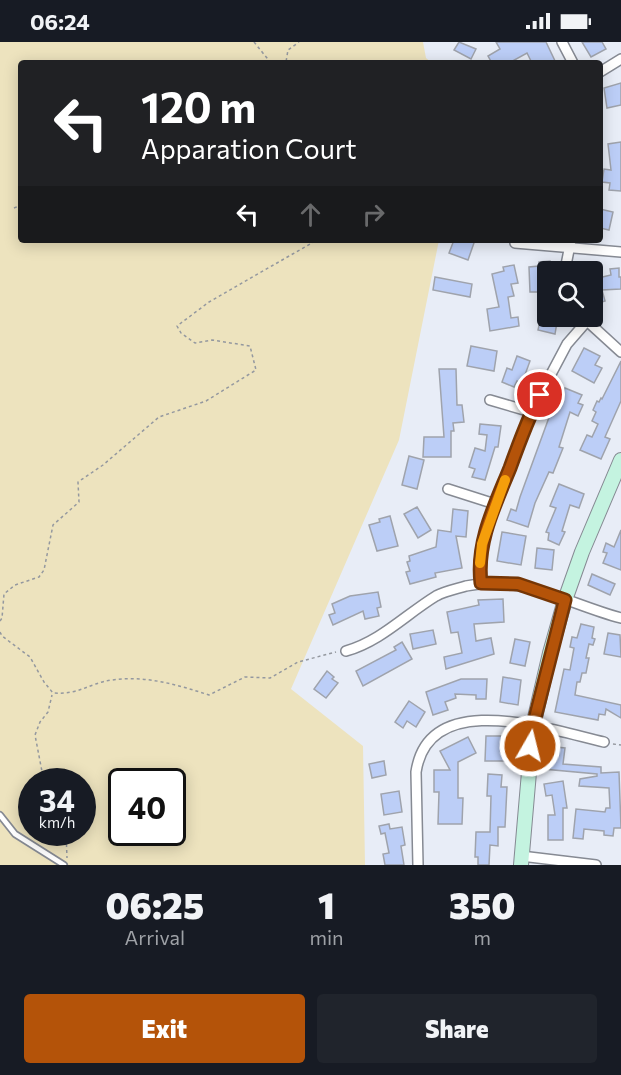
<!DOCTYPE html>
<style>
:root{--surface:#171b24;--page:#20242c;--text:#f1f3f6;--muted:#9ea1a6;--accent:#b45309}
body{margin:0;font-family:Commissioner,sans-serif;background:var(--page);color:var(--text);height:100vh;display:flex;flex-direction:column;font-size:22px;white-space:nowrap}
*{box-sizing:border-box;margin:0}
p{font-size:20px;color:var(--muted)}
.icon{flex:none;width:33px;height:33px;fill:none;stroke:currentColor;stroke-width:2;stroke-linecap:round;stroke-linejoin:round}
.map{position:relative;height:823px;overflow:hidden}
.drawer{display:flex;flex-direction:column;background:var(--surface);flex:1}
.drawer>*{flex:none}
.guide{position:absolute;left:18px;top:18px;width:585px;height:183px;border-radius:6px;box-shadow:0 3px 15px #0003;background:#202124;color:#fff;overflow:hidden}
.controls{position:absolute;left:537px;top:219px;display:grid;gap:12px}
.controls a{display:grid;place-items:center;width:66px;height:66px;border-radius:6px;background:var(--surface);box-shadow:0 3px 15px #0003;font-size:30px}
.speed{position:absolute;left:18px;top:726px;display:flex;gap:12px;font-size:30px;font-weight:700;text-align:center}
.speed>*{display:grid;place-content:center;width:78px;height:78px;border-radius:50%;background:var(--surface);box-shadow:0 3px 15px #0003;line-height:1}
.speed small{font-size:15px;font-weight:400}
.speed .limit{border:3px solid #111;border-radius:9px;background:#fff;color:#111}
.pin{position:absolute;display:grid;place-items:center;width:51px;height:51px;color:#fff;margin:-26px;border:3px solid #fff;border-radius:50%;box-shadow:0 2px 6px #0007}
.me{position:absolute;width:66px;margin:-33px;rotate:8deg;stroke-linejoin:round;filter:drop-shadow(0 0 4px #0008)}
.turn{display:flex;align-items:center;gap:21px;height:126px;padding:0 24px;font-size:27px}
.turn .icon{width:78px;height:78px;stroke-width:2.5}
.turn b{display:block;font-size:42px;line-height:51px}
.lanes{display:flex;align-items:center;height:57px;padding:0 24px;background:#0003;justify-content:center;gap:30px;direction:ltr}
.lanes .off{opacity:.35}
.eta{display:flex;justify-content:space-evenly;align-items:center;height:102px;text-align:center}
.eta b{font-size:36px;font-weight:800;line-height:42px}
.cta{display:flex;gap:12px;margin-top:auto;padding:12px 24px}
.cta a{flex:1;height:69px;border-radius:6px;background:var(--accent);color:#fff;font-size:24px;font-weight:800;line-height:69px;text-align:center}
.cta a+a{background:var(--page);color:var(--text)}
.status{display:flex;justify-content:space-between;align-items:center;height:42px;padding:0 30px;background:var(--surface);direction:ltr}
.status svg{height:16px;fill:currentColor}
.map>svg:first-child{display:block}
.sand{fill:#ede3be;fill-rule:evenodd}
.building{fill:#bccef7;stroke:#9fa3ac;stroke-width:1.5}
.lines{fill:none;stroke-linecap:round;stroke-linejoin:round}
.lane-casing{stroke:#868a93;stroke-width:8}
.street-casing{stroke:#868a93;stroke-width:12}
.secondary-casing{stroke:#868a93;stroke-width:16}
.path{stroke:#94989f;stroke-width:1.5;stroke-dasharray:3 3;stroke-linecap:butt}
.lane{stroke:#fff;stroke-width:4.5}
.street{stroke:#fff;stroke-width:9}
.secondary{stroke:#c4f3e0;stroke-width:14}
.route-casing{stroke:#753606;stroke-width:15}
.route{stroke:#b45309;stroke-width:10}
.slow{stroke:#f59e0b;stroke-width:10}
</style>
<div class="status"><b>06:24</b><svg viewBox="0 0 49 12"><path d="M0 12V9h3v3zM5 12V6h3v6zM10 12V3h3v9zM15 12V0h3v12zM26 1h20v11H26zM47 4h2v5h-2z"/></svg></div>
<div class="map">
<svg width="621" height="823" viewBox="0 0 621 823">
<rect width="100%" height="100%" fill="#e8edf7"/>
<path class="sand" d="M0 0H423L426 16 432 21H21V198H439L399 398 291 647 363 704 365 823H0ZM32 740H82V790H32ZM122 740H172V790H122Z"/>
<g class="building">
<polygon points="459,0 476,7 471,17 454,8"/>
<polygon points="496,0 546,0 556,21 532,21 527,11 509,21 492,21 488,14 500,7"/>
<polygon points="582,0 602,0 606,7 591,15"/>
<polygon points="621,41 621,63 607,66 604,46"/>
<polygon points="621,100 621,149 609,148 610,141 602,140 604,127 611,128 608,102"/>
<polygon points="600,167 613,170 609,188 600,186"/>
<polygon points="454,198 475,198 468,218 449,211"/>
<polygon points="550,219 548,250 530,250 529,225 539,224 539,220"/>
<polygon points="514,223 518,241 511,242 514,254 508,255 511,276 518,275 519,284 490,289 487,267 499,265 492,232 504,229 503,225"/>
<polygon points="592,223 594,223 598,236 611,233 610,227 619,226 619,235 621,235 621,247 602,248 605,259 595,262 592,254"/>
<polygon points="435,235 472,242 470,255 433,248"/>
<polygon points="545,258 548,258 548,274 558,274 555,292 538,288"/>
<polygon points="471,304 497,309 494,329 467,324"/>
<polygon points="584,306 600,314 595,323 602,326 594,341 572,329"/>
<polygon points="517,314 530,319 522,341 517,339 514,345 502,340 507,326 512,328"/>
<polygon points="621,319 621,359 605,395 610,397 601,417 580,408 587,393 592,395 598,382 592,379 596,370 593,368 597,359 599,360 601,356 602,357"/>
<polygon points="439,327 456,327 457,363 462,363 464,380 453,381 454,389 451,389 451,415 423,415 424,395 444,395"/>
<polygon points="565,346 582,353 578,361 583,363 578,374 570,370 559,405 563,406 553,431 549,430 535,461 528,485 507,478 511,467 516,469 520,455 551,370 554,371"/>
<polygon points="480,382 501,384 498,405 495,405 485,438 472,435 475,427 469,425 475,406 485,409 487,393 479,392"/>
<polygon points="409,414 424,418 417,447 402,443"/>
<polygon points="559,442 584,452 579,466 570,463 562,489 565,490 559,503 548,498 549,491 546,490 556,466 550,464"/>
<polygon points="417,465 431,488 418,496 404,472"/>
<polygon points="453,467 468,469 466,495 456,494 462,526 435,531 436,535 410,542 406,530 410,529 407,520 410,519 409,514 436,505 438,488 451,490"/>
<polygon points="390,474 398,504 377,509 369,483 380,480 379,477"/>
<polygon points="621,488 621,528 603,521 607,511 603,510 606,501 614,505"/>
<polygon points="502,490 526,494 521,523 497,519"/>
<polygon points="537,506 554,508 552,528 535,526"/>
<polygon points="592,532 615,542 610,553 588,543"/>
<polygon points="378,550 381,565 377,566 379,574 365,577 363,569 333,583 329,573 335,571 332,562 350,554"/>
<polygon points="503,557 504,580 474,582 476,599 491,596 494,612 446,627 444,615 462,611 458,590 451,591 447,570 479,563 478,558"/>
<polygon points="581,582 594,585 592,596 595,597 593,603 589,602 586,616 589,616 586,631 582,631 580,640 577,640 575,653 621,663 621,676 606,667 605,673 599,672 598,678 555,670 564,627 570,628 574,606 570,605 572,595 577,596"/>
<polygon points="433,588 436,602 413,607 410,592"/>
<polygon points="608,591 620,593 621,615 604,612"/>
<polygon points="515,597 530,600 525,624 510,621"/>
<polygon points="402,600 412,617 363,644 356,629 396,608 394,605"/>
<polygon points="327,629 334,635 332,637 338,641 326,656 314,647"/>
<polygon points="503,635 521,638 518,663 500,660"/>
<polygon points="461,637 487,637 486,657 476,657 476,653 455,652 456,656 445,660 448,668 433,673 426,650"/>
<polygon points="409,659 425,670 416,685 407,679 403,686 395,680"/>
<polygon points="486,694 510,694 510,705 507,705 507,719 485,719"/>
<polygon points="468,695 476,711 458,720 458,756 463,756 462,782 438,782 439,750 434,750 434,728 450,728 440,709"/>
<polygon points="546,704 565,706 563,722 601,725 601,731 619,730 621,786 614,786 613,794 604,793 604,789 584,787 583,797 573,796 576,767 605,770 606,766 610,766 609,746 579,744 580,737 597,734 597,732 543,727"/>
<polygon points="384,719 386,733 372,736 369,722"/>
<polygon points="488,732 502,733 501,745 507,745 505,785 498,785 498,804 490,803 489,823 478,823 478,815 475,815 476,790 490,790 491,754 487,754"/>
<polygon points="563,739 567,766 563,766 563,798 548,798 548,773 555,773 552,753 546,754 544,742"/>
<polygon points="399,749 402,770 384,773 381,752"/>
<polygon points="389,782 390,787 402,785 405,803 401,804 404,823 385,823 383,812 389,811 385,791 381,792 379,784"/>
</g>
<g class="lines">
<g class="lane-casing">
<polyline id="lane" points="0,773 15,792 64,823"/>
</g>
<g class="street-casing">
<g id="street">
<polyline points="562,0 573,21"/>
<polyline points="600,30 621,17"/>
<polyline points="515,201 621,210"/>
<polyline points="568,230 566,223 571,198"/>
<polyline points="585,274 587,279 621,310"/>
<polyline points="490,358 531,370"/>
<polyline points="448,447 495,462"/>
<polyline points="481,541 479,523 482,502 495,462 531,370 567,302 587,279"/>
<path d="M346 609C381 599 405 573 436 554 445 549 456 547 466 544 522 532 568 562 621 576"/>
<polyline points="521,814 596,823"/>
<path d="M418 823 416 730C429 645 551 688 604 700"/>
</g>
</g>
<g class="secondary-casing">
<polyline id="secondary" points="521,823 533,684 550,611 565,558 582,510 621,418"/>
</g>
<g class="path">
<polyline points="254,0 271,21"/>
<polyline points="281,21 286,20 288,8 299,0"/>
<polyline points="14,166 21,163"/>
<polyline points="0,579 2,576 4,552 15,543 39,535 44,528 53,483 79,460 78,440 103,423 159,375 206,359 256,328 250,304 212,298 195,301 181,291 177,284 209,260 317,198"/>
<path d="M0 590 2 594 30 615 44 640 53 651C80 653 89 641 112 638 146 633 178 643 209 653L245 635 270 636 298 620 336 610"/>
<polyline points="613,702 621,703"/>
<polyline points="44,740 35,693 40,680 48,670 52,653"/>
<polyline points="66,790 67,816"/>
</g>
<use href="#lane" class="lane"/>
<use href="#street" class="street"/>
<use href="#secondary" class="secondary"/>
</g>
<g class="lines">
<g class="route-casing">
<path id="route" d="M530 704 533 684 565 558 518 542 481 541C476 500 495 463 510 426 519 401 528 376 540 353"/>
</g>
<use href="#route" class="route"/>
<polyline class="slow" points="480,521 482,502 505,438"/>
</g>
</svg>
<div class="controls">
<a><svg class="icon" aria-label="search" viewBox="0 0 24 24"><circle cx="10" cy="10" r="6"/><path d="M15 15l6 6"/></svg></a>
</div>
<div class="speed"><div>34<small>km/h</small></div><div class="limit">40</div></div>
<div class="pin" style="left:540px;top:353px;background:#d93025"><svg class="icon" aria-label="arrive" viewBox="0 0 24 24"><path d="M6 21V4h12l-3 4 3 4H6"/></svg></div>
<svg class="me" style="left:530px;top:704px" viewBox="-20 -20 40 40"><circle r="17" fill="#b45309" stroke="#fff" stroke-width="3"/><path d="M0-11L8 9 0 5-8 9z" fill="#fff"/></svg>
<div class="guide">
<div class="turn"><svg class="icon" aria-label="left" viewBox="0 0 24 24"><path d="M17 20v-9H6M10 6l-5 5 5 5"/></svg><div><b>120 m</b>Apparation Court</div></div>
<div class="lanes"><svg class="icon" aria-label="left" viewBox="0 0 24 24"><path d="M17 20v-9H6M10 6l-5 5 5 5"/></svg><svg class="icon off" aria-label="ahead" viewBox="0 0 24 24"><path d="M12 20V5M6 11l6-6 6 6"/></svg><svg class="icon off" aria-label="right" viewBox="0 0 24 24"><path d="M7 20v-9h11M14 6l5 5-5 5"/></svg></div>
</div>
</div>
<section class="drawer">
<div class="eta">
<div><b>06:25</b><p>Arrival</p></div>
<div><b>1</b><p>min</p></div>
<div><b>350</b><p>m</p></div>
</div>
<div class="cta"><a>Exit</a><a>Share</a></div>
</section>
